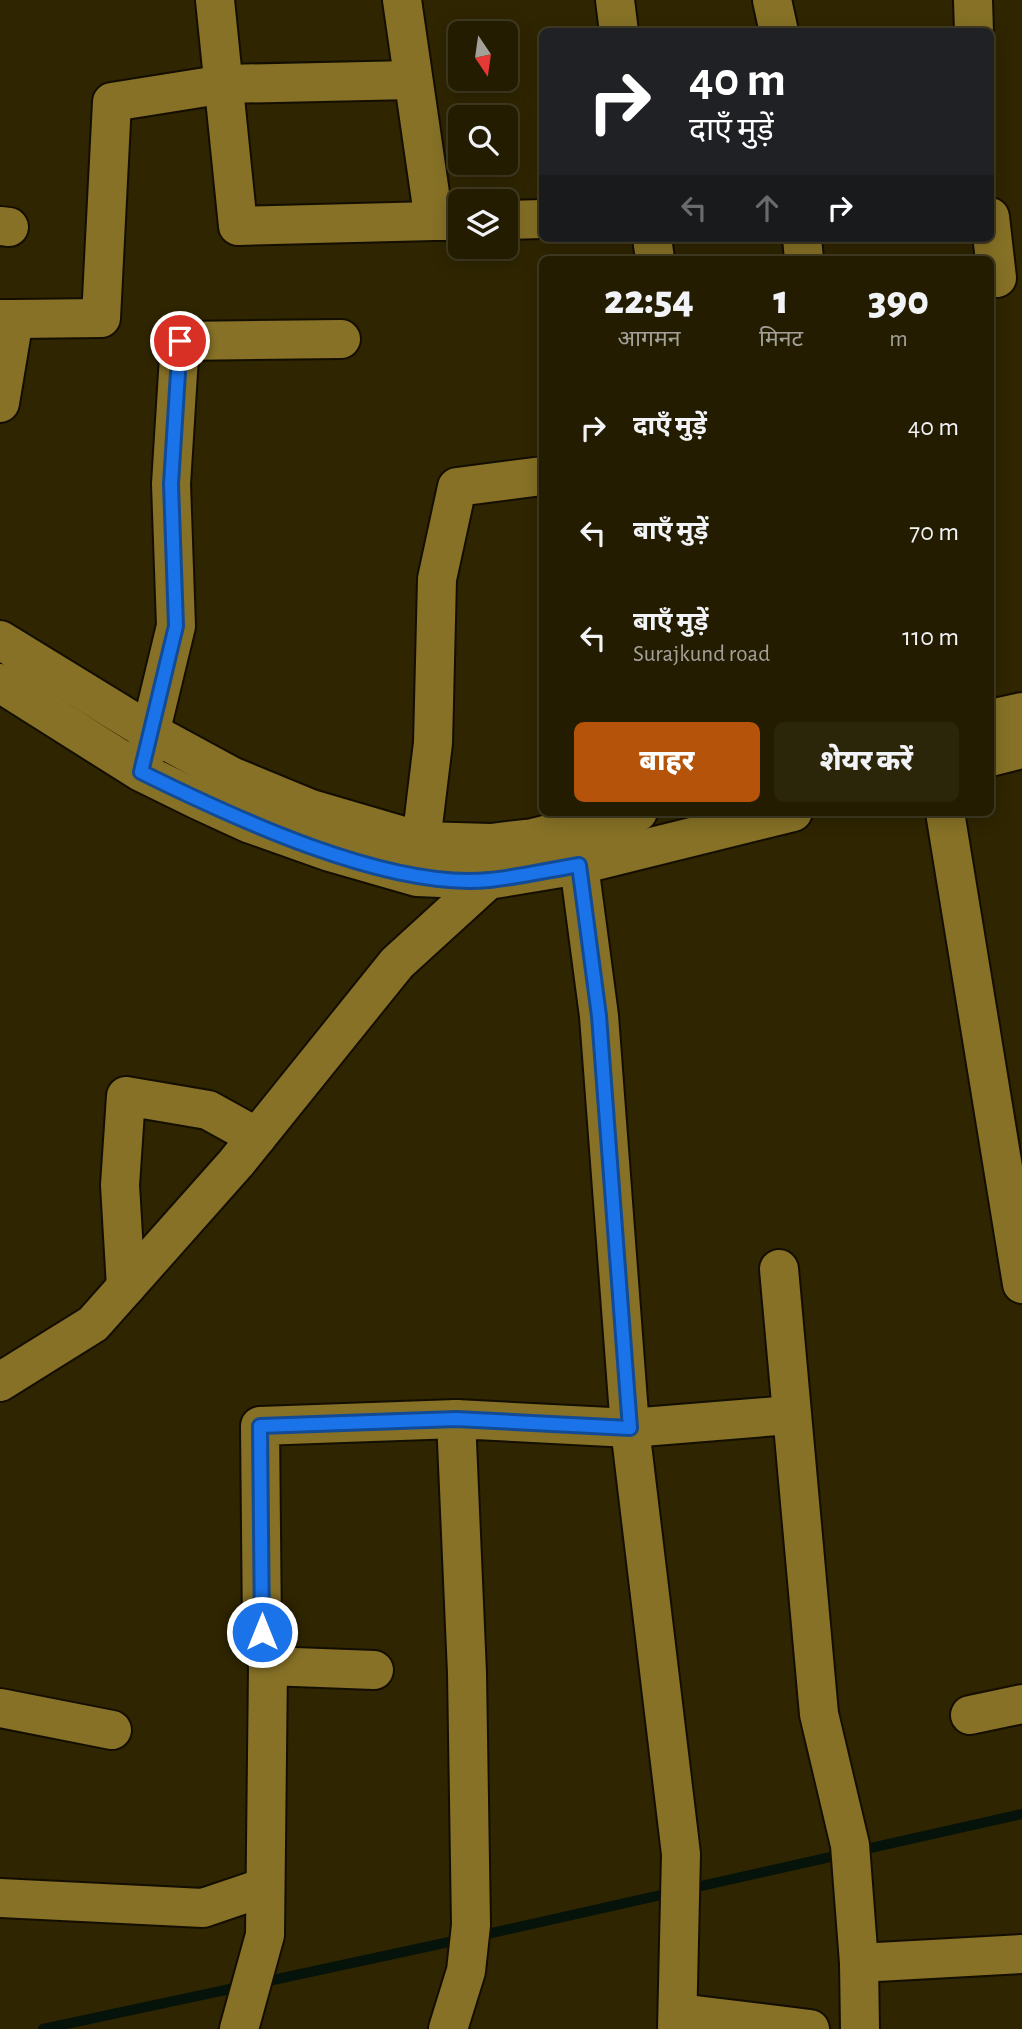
<!DOCTYPE html>
<html lang="hi">
<meta charset="utf-8">
<style>
:root{--surface:#231c00;--page:#2b250a;--text:#f1f3f6;--muted:#a3a199;--line:#403a22;--accent:#b45309}
body{margin:0;font-family:"Alegreya Sans","Noto Sans Devanagari",sans-serif;background:var(--page);color:var(--text);height:100vh;display:flex;flex-direction:column;font-size:26px;white-space:nowrap}
*{box-sizing:border-box;margin:0}
p{font-size:23px;color:var(--muted)}
.icon{flex:none;width:38px;height:38px;fill:none;stroke:currentColor;stroke-width:2;stroke-linecap:round;stroke-linejoin:round}
.map{position:relative;flex:1;overflow:hidden}
.side{position:absolute;left:539px;top:256px;width:455px;height:560px;display:flex;flex-direction:column;background:var(--surface);border-radius:10px;box-shadow:0 4px 18px #0003,0 0 0 2px var(--line)}
.side>*{flex:none}
.banner{position:absolute;left:539px;top:28px;width:455px;height:214px;border-radius:10px;box-shadow:0 4px 18px #0003,0 0 0 2px var(--line);background:#202124;color:#fff;overflow:hidden}
.needle{width:46px;rotate:167deg}
.buttons{position:absolute;left:448px;top:21px;display:grid;gap:14px}
.buttons a{display:grid;place-items:center;width:70px;height:70px;border-radius:10px;background:var(--surface);box-shadow:0 4px 18px #0003,0 0 0 2px var(--line);font-size:35px}
.pin{position:absolute;display:grid;place-items:center;width:60px;height:60px;color:#fff;margin:-30px;border:4px solid #fff;border-radius:50%;box-shadow:0 2px 7px #0007}
.me{position:absolute;width:77px;margin:-38px;rotate:0deg;stroke-linejoin:round;filter:drop-shadow(0 0 5px #0008)}
.turn{display:flex;align-items:center;gap:24px;height:147px;padding:0 35px;font-size:32px}
.turn .icon{width:91px;height:91px;stroke-width:2.5}
.turn b{display:block;font-size:49px;line-height:60px}
.lanes{display:flex;align-items:center;height:66px;padding:0 35px;background:#0003;justify-content:center;gap:35px;direction:ltr}
.lanes .off{opacity:.35}
.eta{display:flex;justify-content:space-evenly;align-items:center;height:119px;text-align:center}
.eta b{font-size:42px;font-weight:800;line-height:49px}
.button{display:flex;gap:14px;margin-top:auto;padding:14px 35px}
.button a{flex:1;height:80px;border-radius:10px;background:var(--accent);color:#fff;font-size:28px;font-weight:800;line-height:80px;text-align:center}
.button a+a{background:var(--page);color:var(--text)}
ul{padding:0;list-style:none}
li{display:flex;align-items:center;gap:21px;height:105px;padding:0 35px}
li div{flex:1}
li b{display:block;font-size:26px}
li em{font-style:normal}
.map>svg:first-child{display:block}
.lines{fill:none;stroke-linecap:round;stroke-linejoin:round}
.stream{stroke:#06130a;stroke-width:10}
.street-casing{stroke:#140e00;stroke-width:42}
.secondary-casing{stroke:#140e00;stroke-width:42}
.street{stroke:#867126;stroke-width:38}
.secondary{stroke:#867126;stroke-width:38}
.route-casing{stroke:#114b97;stroke-width:18}
.route{stroke:#1a73e8;stroke-width:12}
</style>
<div class="map">
<svg width="1022" height="2029" viewBox="0 0 1022 2029">
<rect width="100%" height="100%" fill="#2f2500"/>
<g class="lines">
<g class="stream">
<polyline points="478,1936 1022,1814"/>
<polyline points="259,1983 463,1939"/>
<polyline points="43,2029 244,1986"/>
</g>
<g class="street-casing">
<g id="street">
<polyline points="215,0 238,226 434,221"/>
<polyline points="402,0 434,221 460,221"/>
<polyline points="615,0 619,32"/>
<polyline points="772,0 779,32"/>
<polyline points="973,0 974,32"/>
<polyline points="990,217 997,278 990,278"/>
<polyline points="506,220 542,219"/>
<polyline points="0,226 9,227"/>
<polyline points="652,238 655,259"/>
<polyline points="802,238 804,259"/>
<polyline points="0,319 14,319 0,403"/>
<polyline points="14,319 101,318 112,102 225,84 412,80"/>
<polyline points="143,763 176,626 171,484 180,341 341,339"/>
<polyline points="945,812 1022,1284"/>
<polyline points="579,865 599,1016 630,1428 681,1854 677,2029"/>
<polyline points="417,875 433,743 437,579 457,487 542,476"/>
<polyline points="779,1269 819,1714 850,1845 859,1963 860,2029"/>
<polyline points="126,1287 120,1185 126,1096 208,1110 257,1137"/>
<polyline points="0,1382 93,1324 236,1163 397,963 488,880 490,856"/>
<polyline points="268,1666 374,1670"/>
<polyline points="0,1708 112,1730"/>
<polyline points="970,1715 1022,1704"/>
<polyline points="0,1898 203,1908 265,1887"/>
<polyline points="859,1963 1022,1954"/>
<polyline points="679,2013 810,2029"/>
<polyline points="239,2029 265,1935 268,1666 262,1631 260,1426 456,1419"/>
<polyline points="448,2029 466,1971 471,1925 467,1673 456,1419 630,1428 790,1415"/>
</g>
</g>
<g class="secondary-casing">
<g id="secondary">
<polyline points="0,640 150,732 231,776 311,809 420,841 491,843 533,838 638,812"/>
<polyline points="0,683 141,772 198,800 248,823 330,852 417,877 488,880 579,865 793,812"/>
<polyline points="990,719 1022,712"/>
<polyline points="990,757 1022,749"/>
</g>
</g>
<use href="#street" class="street"/>
<use href="#secondary" class="secondary"/>
</g>
<g class="lines">
<g class="route-casing">
<path id="route" d="M180 341 171 484 176 626 141 772C232 817 387 890 489 880 519 877 549 870 579 865L599 1016 628 1402 630 1428 456 1419 260 1426 262 1632"/>
</g>
<use href="#route" class="route"/>
</g>
</svg>
<div class="buttons">
<a><svg class="needle" viewBox="-14 -14 28 28"><path d="M0-13l5 13h-10z" fill="#e53935"/><path d="M0 13l5-13h-10z" fill="#a3a199"/></svg></a>
<a><svg class="icon" aria-label="search" viewBox="0 0 24 24"><circle cx="10" cy="10" r="6"/><path d="M15 15l6 6"/></svg></a>
<a><svg class="icon" aria-label="layers" viewBox="0 0 24 24"><path d="M12 4l9 5-9 5-9-5zM3 14l9 5 9-5"/></svg></a>
</div>
<div class="pin" style="left:180px;top:341px;background:#d93025"><svg class="icon" aria-label="arrive" viewBox="0 0 24 24"><path d="M6 21V4h12l-3 4 3 4H6"/></svg></div>
<svg class="me" style="left:262px;top:1632px" viewBox="-20 -20 40 40"><circle r="17" fill="#1a73e8" stroke="#fff" stroke-width="3"/><path d="M0-11L8 9 0 5-8 9z" fill="#fff"/></svg>
<div class="banner">
<div class="turn"><svg class="icon" aria-label="right" viewBox="0 0 24 24"><path d="M7 20v-9h11M14 6l5 5-5 5"/></svg><div><b>40 m</b>दाएँ मुड़ें</div></div>
<div class="lanes"><svg class="icon off" aria-label="left" viewBox="0 0 24 24"><path d="M17 20v-9H6M10 6l-5 5 5 5"/></svg><svg class="icon off" aria-label="ahead" viewBox="0 0 24 24"><path d="M12 20V5M6 11l6-6 6 6"/></svg><svg class="icon" aria-label="right" viewBox="0 0 24 24"><path d="M7 20v-9h11M14 6l5 5-5 5"/></svg></div>
</div>
<section class="side">
<div class="eta">
<div><b>22:54</b><p>आगमन</p></div>
<div><b>1</b><p>मिनट</p></div>
<div><b>390</b><p>m</p></div>
</div>
<ul>
<li><svg class="icon" aria-label="right" viewBox="0 0 24 24"><path d="M7 20v-9h11M14 6l5 5-5 5"/></svg><div><b>दाएँ मुड़ें</b></div><em>40 m</em></li>
<li><svg class="icon" aria-label="left" viewBox="0 0 24 24"><path d="M17 20v-9H6M10 6l-5 5 5 5"/></svg><div><b>बाएँ मुड़ें</b></div><em>70 m</em></li>
<li><svg class="icon" aria-label="left" viewBox="0 0 24 24"><path d="M17 20v-9H6M10 6l-5 5 5 5"/></svg><div><b>बाएँ मुड़ें</b><p>Surajkund road</p></div><em>110 m</em></li>
</ul>
<div class="button"><a>बाहर</a><a>शेयर करें</a></div>
</section>
</div>
